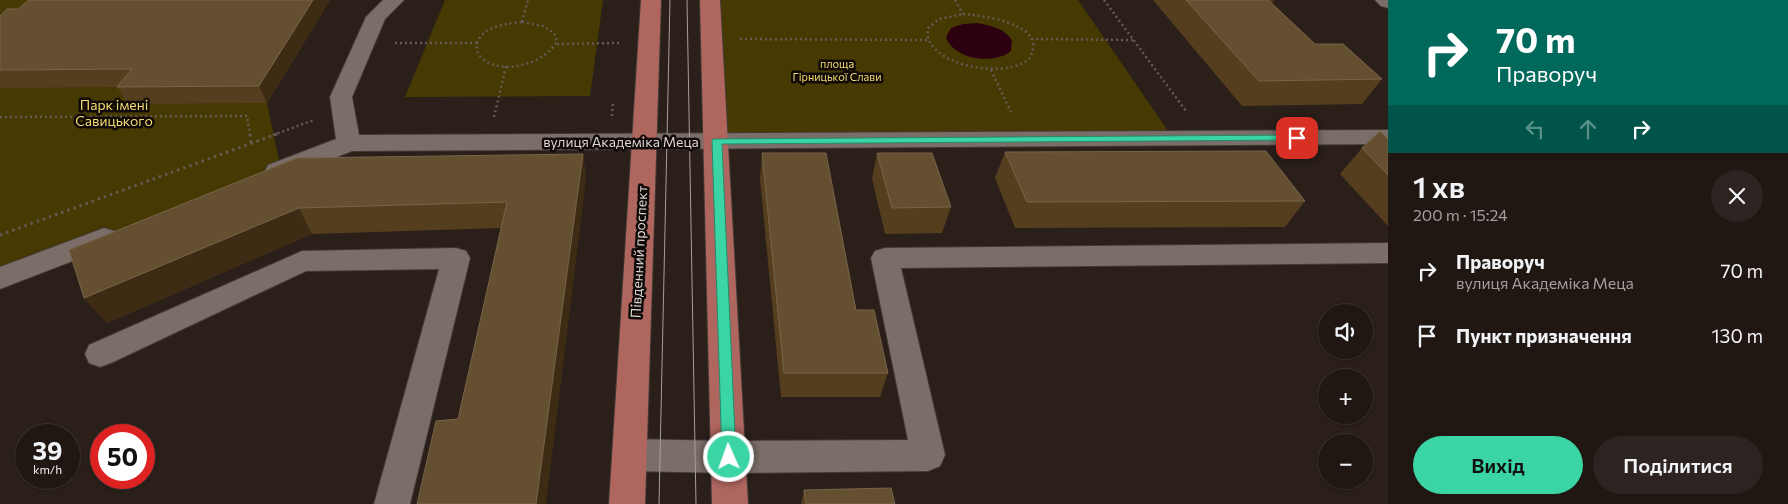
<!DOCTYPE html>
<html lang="uk">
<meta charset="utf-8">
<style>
:root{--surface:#201713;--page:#2d2421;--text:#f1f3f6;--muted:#a29fa0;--line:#3d3633;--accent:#3ad4a5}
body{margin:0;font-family:Commissioner,sans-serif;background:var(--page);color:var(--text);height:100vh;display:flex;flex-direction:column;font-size:19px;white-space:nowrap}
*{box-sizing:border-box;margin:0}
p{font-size:16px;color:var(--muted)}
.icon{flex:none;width:28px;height:28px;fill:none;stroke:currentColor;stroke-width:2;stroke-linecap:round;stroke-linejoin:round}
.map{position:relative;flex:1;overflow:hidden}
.panel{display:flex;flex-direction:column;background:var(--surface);width:400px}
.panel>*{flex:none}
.hud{background:#00695c;color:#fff;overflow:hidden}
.tools{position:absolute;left:1318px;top:304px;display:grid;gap:10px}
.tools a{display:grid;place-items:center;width:55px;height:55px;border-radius:50%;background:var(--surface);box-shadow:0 1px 4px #0004,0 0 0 1px var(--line);font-size:25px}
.speed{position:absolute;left:15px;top:424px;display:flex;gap:10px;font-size:25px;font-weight:700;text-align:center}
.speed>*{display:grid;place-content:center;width:65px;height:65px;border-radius:50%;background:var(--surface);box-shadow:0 1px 4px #0004,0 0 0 1px var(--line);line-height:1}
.speed small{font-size:12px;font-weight:400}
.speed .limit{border:8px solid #d22;background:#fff;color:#111}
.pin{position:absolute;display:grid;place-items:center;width:42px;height:42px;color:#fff;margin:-21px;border-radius:10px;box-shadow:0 2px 8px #0006}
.me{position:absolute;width:55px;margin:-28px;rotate:358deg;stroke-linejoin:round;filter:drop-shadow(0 0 4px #0008)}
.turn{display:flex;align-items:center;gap:18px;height:105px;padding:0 25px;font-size:22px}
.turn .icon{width:65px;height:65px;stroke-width:2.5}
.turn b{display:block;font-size:35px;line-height:42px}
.lanes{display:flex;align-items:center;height:48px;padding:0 25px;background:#0003;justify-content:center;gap:25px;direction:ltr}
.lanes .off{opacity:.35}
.round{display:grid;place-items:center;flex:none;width:52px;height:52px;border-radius:26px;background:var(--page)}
.summary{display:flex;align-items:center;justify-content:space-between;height:85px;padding:0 25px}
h1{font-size:30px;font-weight:600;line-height:38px}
.primary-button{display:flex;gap:10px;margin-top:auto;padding:10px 25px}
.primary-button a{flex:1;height:58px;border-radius:30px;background:var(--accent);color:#111;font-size:20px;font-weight:600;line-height:58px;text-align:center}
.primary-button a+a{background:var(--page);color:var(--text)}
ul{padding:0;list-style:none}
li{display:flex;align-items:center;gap:15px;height:65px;padding:0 25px}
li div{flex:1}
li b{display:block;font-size:19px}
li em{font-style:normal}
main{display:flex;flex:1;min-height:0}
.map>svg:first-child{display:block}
.green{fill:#463a02}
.water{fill:#2c0010}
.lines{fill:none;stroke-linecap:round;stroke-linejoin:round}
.minor-casing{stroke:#433a36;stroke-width:2}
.major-casing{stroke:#433a36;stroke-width:2}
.path-far1{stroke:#645a55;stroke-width:2.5;stroke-dasharray:2 3;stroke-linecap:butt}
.path{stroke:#645a55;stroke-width:3;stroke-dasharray:2.5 4;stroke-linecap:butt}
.minor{fill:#7b6d67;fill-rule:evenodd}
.major{fill:#af665f;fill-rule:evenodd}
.tram{stroke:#a79f9a;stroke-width:1}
.wall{fill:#553e1e}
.shaded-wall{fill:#3e2b14}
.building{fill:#644f31;stroke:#77644a}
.route{fill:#3ad4a5;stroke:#268a6b}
.labels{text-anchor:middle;stroke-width:5;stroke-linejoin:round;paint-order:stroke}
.far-park-label{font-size:11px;fill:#f4db70;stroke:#0f0a08}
.park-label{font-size:14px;fill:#f4db70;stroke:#0f0a08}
.street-label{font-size:14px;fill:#ddd6d2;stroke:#0f0a08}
</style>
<main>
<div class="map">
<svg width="1388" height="504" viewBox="0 0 1388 504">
<rect width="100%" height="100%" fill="#2a1f19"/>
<g class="green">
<polygon points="0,0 330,0 267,103 281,170 0,278"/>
<polygon points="445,0 603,0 590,96 405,97"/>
<polygon points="710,0 1078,0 1173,138 717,141"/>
</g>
<path class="water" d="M977 23C990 25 1006 29 1012 41L1011 51C995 65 953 60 946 37L951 28 963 24Z"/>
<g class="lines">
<g class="minor-casing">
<g id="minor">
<polygon points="383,0 404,0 385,19 352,97 359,135 1388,130 1388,144 352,151 286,177 277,179 268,177 265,171 268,165 336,139 330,97 366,17"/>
<polygon points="1375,0 1388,0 1388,8 1381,6"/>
<polygon points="104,228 114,231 118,238 114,245 0,289 0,267"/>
<polygon points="1388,243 1388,263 901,268 945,455 940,466 928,471 729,473 629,471 617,466 612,455 617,444 629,439 729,441 908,440 871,258 875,251 885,248"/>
<polygon points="456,248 466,251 470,258 410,504 374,504 439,269 306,271 111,363 100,367 89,363 85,354 89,345 302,251"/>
</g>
</g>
<g class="major-casing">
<g id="major">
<polygon points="641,0 661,0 645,504 609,504"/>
<polygon points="700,0 720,0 748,504 712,504"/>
</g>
</g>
<g class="path-far1">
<polyline points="955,0 963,14"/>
<polyline points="1104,0 1186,111"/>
<path d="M963 14C980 15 1038 23 1033 48 1032 55 1030 60 1023 63 999 76 941 67 929 40 927 37 928 32 928 28L939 19Z"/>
<path d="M522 22 543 26 554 33 557 41C546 63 503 76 483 59 479 56 476 51 477 45 479 27 508 23 522 22Z"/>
<polyline points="522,22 528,0"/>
<polyline points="740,39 928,40"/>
<polyline points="1031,39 1133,40"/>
<polyline points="395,43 477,43"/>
<polyline points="557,44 619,43"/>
<polyline points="991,70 1011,112"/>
<polyline points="612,116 613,102"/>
<polyline points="0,117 247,116 250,135"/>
<polyline points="494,117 506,66"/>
<polyline points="273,135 314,120"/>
</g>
<g class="path">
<polyline points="250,134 251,143"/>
<polyline points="0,235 277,134"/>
</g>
<use href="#minor" class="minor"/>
<use href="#major" class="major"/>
<g class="tram">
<polyline points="687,0 696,504"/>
<polyline points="659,504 670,0"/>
</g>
</g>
<g class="wall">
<polygon points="330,0 267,103 128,104 117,87 0,88 0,16"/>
<polygon points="1153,0 1274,0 1272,3 1315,44 1382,79 1362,104 1242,106"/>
<polygon points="1388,139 1388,226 1340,174 1362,148"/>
<polygon points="1005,152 1305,201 1285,227 1015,228 995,178"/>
<polygon points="762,153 856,310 888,373 880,397 781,397 760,179"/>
<polygon points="877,153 951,207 942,233 885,234 872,179"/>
<polygon points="583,154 586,180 458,419 501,228 312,234 107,323 84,298 69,250"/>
<polygon points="804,490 895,504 801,504"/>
</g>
<g class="shaded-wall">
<polygon points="313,0 330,0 267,103 259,86"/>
<polygon points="583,154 586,180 546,504 536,504"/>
<polygon points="299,208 312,234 107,323 84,298"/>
</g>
<g class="building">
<polygon points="29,0 313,0 259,86 117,87 132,69 0,70 0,16 7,9 18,9"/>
<polygon points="1186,0 1268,0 1315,44 1343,44 1382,79 1259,81"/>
<polygon points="1380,131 1388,139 1388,175 1362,148"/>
<polygon points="1266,151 1305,201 1027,202 1005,152"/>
<polygon points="762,153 826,153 856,310 874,310 888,373 784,373"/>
<polygon points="877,153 932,153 951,207 892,208"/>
<polygon points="583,154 536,504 417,504 436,421 458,419 507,202 299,208 84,298 69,250 297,158"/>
<polygon points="891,488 895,504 806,504 804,490"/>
</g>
<polygon class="route" points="1297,135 1302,138 1300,140 722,144 736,457 734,462 729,464 724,462 722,457 712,141 713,139"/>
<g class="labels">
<g class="far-park-label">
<text x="837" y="68">площа<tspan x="837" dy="13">Гірницької Слави</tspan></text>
</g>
<g class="park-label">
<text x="114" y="110">Парк імені<tspan x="114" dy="16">Савицького</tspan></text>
</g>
<g class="street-label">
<text x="621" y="147">вулиця Академіка Меца</text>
<text transform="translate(639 252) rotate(-87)" y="5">Південний проспект</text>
</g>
</g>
</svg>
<div class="tools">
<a><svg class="icon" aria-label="sound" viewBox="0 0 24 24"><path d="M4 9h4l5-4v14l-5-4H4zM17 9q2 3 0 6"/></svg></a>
<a>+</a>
<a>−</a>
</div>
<div class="speed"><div>39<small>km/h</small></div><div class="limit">50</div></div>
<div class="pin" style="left:1297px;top:138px;background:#d93025"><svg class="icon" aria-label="arrive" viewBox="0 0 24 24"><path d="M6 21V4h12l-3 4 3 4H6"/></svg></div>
<svg class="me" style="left:729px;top:457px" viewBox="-20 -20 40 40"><circle r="17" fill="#3ad4a5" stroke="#fff" stroke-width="3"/><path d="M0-11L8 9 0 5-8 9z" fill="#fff"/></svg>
</div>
<section class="panel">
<div class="hud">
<div class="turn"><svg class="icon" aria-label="right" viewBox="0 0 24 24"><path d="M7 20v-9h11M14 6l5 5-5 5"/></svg><div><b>70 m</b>Праворуч</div></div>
<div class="lanes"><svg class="icon off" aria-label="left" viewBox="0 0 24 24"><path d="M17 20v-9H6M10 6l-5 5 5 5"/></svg><svg class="icon off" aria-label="ahead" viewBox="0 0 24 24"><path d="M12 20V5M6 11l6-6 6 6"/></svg><svg class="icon" aria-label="right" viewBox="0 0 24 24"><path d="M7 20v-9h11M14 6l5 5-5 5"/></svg></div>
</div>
<div class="summary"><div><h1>1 хв</h1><p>200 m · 15:24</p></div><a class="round"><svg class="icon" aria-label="close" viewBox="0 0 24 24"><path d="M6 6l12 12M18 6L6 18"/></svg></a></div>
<ul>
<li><svg class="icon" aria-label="right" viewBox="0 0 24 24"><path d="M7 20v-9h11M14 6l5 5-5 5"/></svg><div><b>Праворуч</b><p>вулиця Академіка Меца</p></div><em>70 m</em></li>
<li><svg class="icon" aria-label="arrive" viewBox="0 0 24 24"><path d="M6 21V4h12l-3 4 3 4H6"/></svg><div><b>Пункт призначення</b></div><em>130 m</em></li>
</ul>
<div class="primary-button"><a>Вихід</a><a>Поділитися</a></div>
</section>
</main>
